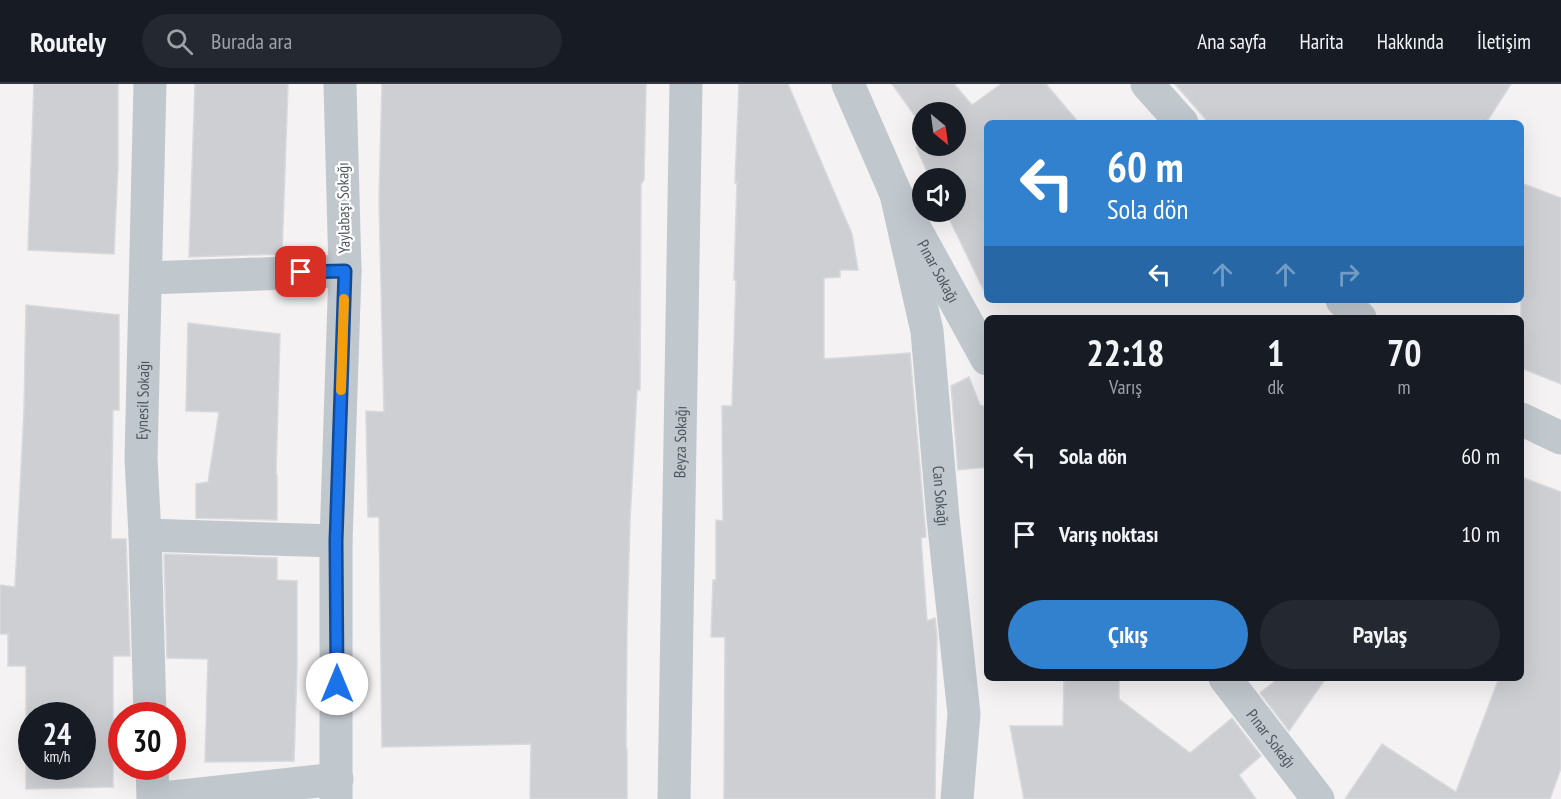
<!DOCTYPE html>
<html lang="tr">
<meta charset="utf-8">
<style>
:root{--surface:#171b24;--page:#242831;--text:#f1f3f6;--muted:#9ea1a6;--line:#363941;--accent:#3181cf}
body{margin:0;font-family:"PT Sans Narrow",sans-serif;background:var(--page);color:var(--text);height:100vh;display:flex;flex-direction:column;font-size:22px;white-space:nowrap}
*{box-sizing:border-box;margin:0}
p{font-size:20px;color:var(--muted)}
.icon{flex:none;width:33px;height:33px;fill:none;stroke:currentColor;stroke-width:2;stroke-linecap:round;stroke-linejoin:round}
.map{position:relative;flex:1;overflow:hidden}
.side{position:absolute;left:984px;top:231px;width:540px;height:366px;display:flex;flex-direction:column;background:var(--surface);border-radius:9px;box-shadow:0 6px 24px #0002}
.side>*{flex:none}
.guide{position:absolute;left:984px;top:36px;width:540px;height:183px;border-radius:9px;box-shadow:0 6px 24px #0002;background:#3181cf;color:#fff;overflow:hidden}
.needle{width:39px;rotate:151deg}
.tools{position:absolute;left:912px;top:18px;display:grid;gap:12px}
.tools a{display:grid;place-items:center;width:54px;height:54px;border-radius:50%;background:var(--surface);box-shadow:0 6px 24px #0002;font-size:30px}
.speed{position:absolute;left:18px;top:618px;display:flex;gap:12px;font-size:30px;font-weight:700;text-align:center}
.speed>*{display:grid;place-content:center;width:78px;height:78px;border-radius:50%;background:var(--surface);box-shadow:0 6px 24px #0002;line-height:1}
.speed small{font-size:15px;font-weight:400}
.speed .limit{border:9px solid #d22;background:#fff;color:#111}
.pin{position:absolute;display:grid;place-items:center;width:51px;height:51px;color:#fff;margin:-26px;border-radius:12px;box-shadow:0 3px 9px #0006}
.me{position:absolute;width:66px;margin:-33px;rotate:0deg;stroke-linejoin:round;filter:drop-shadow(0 0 4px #0008)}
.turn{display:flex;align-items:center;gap:21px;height:126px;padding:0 24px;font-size:27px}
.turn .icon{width:78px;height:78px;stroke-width:2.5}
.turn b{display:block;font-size:42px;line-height:51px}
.lanes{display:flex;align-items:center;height:57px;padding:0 24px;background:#0003;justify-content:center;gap:30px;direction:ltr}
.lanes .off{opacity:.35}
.eta{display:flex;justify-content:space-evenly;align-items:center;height:102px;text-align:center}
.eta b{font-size:36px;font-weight:700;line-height:42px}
.action{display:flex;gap:12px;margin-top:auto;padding:12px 24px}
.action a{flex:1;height:69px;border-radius:36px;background:var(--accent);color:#fff;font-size:24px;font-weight:700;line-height:69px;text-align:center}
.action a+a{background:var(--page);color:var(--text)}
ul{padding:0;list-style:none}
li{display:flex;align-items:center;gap:18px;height:78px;padding:0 24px}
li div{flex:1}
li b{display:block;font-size:22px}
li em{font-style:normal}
header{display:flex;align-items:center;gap:36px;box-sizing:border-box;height:84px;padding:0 30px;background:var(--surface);border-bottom:2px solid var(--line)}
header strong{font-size:28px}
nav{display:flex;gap:33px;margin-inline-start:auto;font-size:21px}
.search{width:420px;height:54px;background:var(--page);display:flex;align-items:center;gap:15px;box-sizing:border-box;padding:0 21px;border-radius:33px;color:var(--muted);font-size:22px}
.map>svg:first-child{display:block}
.building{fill:#cdcfd3;stroke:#d7d9dc;stroke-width:1.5;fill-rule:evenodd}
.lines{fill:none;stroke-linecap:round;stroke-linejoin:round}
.minor{stroke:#c0c7cd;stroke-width:33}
.route-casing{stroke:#114b97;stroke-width:15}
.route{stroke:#1a73e8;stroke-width:10}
.slow{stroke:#f59e0b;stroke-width:10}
.labels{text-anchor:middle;stroke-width:4.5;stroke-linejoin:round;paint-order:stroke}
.street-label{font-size:16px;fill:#4c565d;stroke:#fff}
</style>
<header>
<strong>Routely</strong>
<div class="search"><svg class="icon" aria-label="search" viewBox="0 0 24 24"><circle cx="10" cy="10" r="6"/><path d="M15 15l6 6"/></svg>Burada ara</div>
<nav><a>Ana sayfa</a><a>Harita</a><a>Hakkında</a><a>İletişim</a></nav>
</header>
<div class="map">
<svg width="1561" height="715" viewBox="0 0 1561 715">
<rect width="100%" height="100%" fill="#f4f2f3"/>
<g class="building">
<polygon points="34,0 118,0 118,81 114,170 28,166"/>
<polygon points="195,0 288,0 282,170 189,173"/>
<polygon points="382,0 646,0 644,96 641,100 640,306 637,306 630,436 627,544 626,665 627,665 627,715 530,715 531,660 382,663 379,433 368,433 366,327 384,328 379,115"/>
<polygon points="739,0 788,0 852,150 858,186 840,186 840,193 824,194 824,275 910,269 926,453 921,454 927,537 935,534 937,551 935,715 724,715 725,553 711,553 713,496 716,496 716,436 723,437 722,322 732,322 736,196 734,196 737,98 735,99"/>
<polygon points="892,0 954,0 972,21 1001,0 1046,0 1079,39 986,39 987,213 946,128 956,128 956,94 930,94 916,63 922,58 922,62 956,62 956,28 922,28 922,42"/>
<polygon points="1175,0 1511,0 1486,39 1209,39"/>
<polygon points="1521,99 1561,114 1561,300 1521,284"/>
<path d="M26 221 119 231V326H113L111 455H126L130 572H113V703L26 705V582H8V550H0V501L15 503 24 327ZM32 632H82V682H32Z"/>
<polygon points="188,239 280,250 276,390 277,390 277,436 196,434 196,400 208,398 219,328 186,327"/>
<polygon points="969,293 980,321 987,323 987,383 958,386 951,302"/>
<polygon points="1521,393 1561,408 1561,684 1550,715 1345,715 1382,660 1456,708 1499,594 1521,594"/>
<polygon points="164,470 277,474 277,496 297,497 297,582 294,677 205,678 208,575 167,574"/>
<polygon points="1119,594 1119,615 1190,669 1232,634 1261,672 1239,691 1256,715 1024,715 1010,642 1063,642 1064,597"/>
<polygon points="1279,594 1326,594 1289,647 1260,609"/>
</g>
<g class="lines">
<g class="minor">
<path id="s1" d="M848 0 896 110 987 275"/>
<polyline points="1147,0 1182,39"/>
<path id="s2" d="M896 110 927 247 943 434 964 630 957 715"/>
<polyline points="146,194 345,187"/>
<polyline points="1342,216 1360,234"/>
<polyline points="1521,335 1561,354"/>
<polyline points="145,451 336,457"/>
<path id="s3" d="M1225 594 1318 715"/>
<path id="s4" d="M150 632 145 451 141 375 150 0"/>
<polyline points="152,682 153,715"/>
<polyline points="154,715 337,695"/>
<polyline points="336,715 336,457 345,187 340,0"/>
<path id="s5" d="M674 715 686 0"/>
</g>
</g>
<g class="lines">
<g class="route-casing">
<polyline id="route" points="301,188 345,187 336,457 337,600"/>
</g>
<use href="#route" class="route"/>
<polyline class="slow" points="341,306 344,215"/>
</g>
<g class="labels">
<g class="street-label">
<text transform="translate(343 124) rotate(-91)" y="6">Yaylabaşı Sokağı</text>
<text dy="6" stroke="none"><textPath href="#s1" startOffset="208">Pınar Sokağı</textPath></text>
<text dy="6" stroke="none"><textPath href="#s4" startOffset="316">Eynesil Sokağı</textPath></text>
<text dy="6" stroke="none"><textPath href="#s5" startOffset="357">Beyza Sokağı</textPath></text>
<text dy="6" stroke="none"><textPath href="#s2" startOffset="306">Can Sokağı</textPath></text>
<text dy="6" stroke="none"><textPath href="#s3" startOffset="76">Pınar Sokağı</textPath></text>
</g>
</g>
</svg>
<div class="tools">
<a><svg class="needle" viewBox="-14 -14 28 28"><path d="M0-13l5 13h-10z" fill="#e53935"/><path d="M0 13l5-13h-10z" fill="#9ea1a6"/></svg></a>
<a><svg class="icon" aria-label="sound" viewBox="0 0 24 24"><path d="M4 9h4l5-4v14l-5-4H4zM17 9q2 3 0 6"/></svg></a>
</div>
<div class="speed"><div>24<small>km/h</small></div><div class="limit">30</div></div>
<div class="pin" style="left:301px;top:188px;background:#d93025"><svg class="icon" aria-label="arrive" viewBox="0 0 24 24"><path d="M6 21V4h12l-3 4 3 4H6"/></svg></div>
<svg class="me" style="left:337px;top:600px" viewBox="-20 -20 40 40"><circle r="19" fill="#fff"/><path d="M0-13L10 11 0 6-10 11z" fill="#1a73e8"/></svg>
<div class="guide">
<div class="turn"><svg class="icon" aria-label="left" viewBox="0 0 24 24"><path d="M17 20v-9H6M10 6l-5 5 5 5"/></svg><div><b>60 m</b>Sola dön</div></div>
<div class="lanes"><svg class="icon" aria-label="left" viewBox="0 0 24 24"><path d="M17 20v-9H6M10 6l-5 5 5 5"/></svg><svg class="icon off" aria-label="ahead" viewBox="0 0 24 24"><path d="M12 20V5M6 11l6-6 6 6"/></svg><svg class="icon off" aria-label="ahead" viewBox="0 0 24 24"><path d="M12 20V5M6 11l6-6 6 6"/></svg><svg class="icon off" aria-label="right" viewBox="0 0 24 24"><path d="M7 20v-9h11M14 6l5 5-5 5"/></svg></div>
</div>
<section class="side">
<div class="eta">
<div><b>22:18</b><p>Varış</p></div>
<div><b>1</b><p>dk</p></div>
<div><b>70</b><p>m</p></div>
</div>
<ul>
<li><svg class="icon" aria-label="left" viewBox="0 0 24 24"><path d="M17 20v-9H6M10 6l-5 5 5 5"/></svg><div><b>Sola dön</b></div><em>60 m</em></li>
<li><svg class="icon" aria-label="arrive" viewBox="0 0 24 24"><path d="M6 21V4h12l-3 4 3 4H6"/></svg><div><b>Varış noktası</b></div><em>10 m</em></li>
</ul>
<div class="action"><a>Çıkış</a><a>Paylaş</a></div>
</section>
</div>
